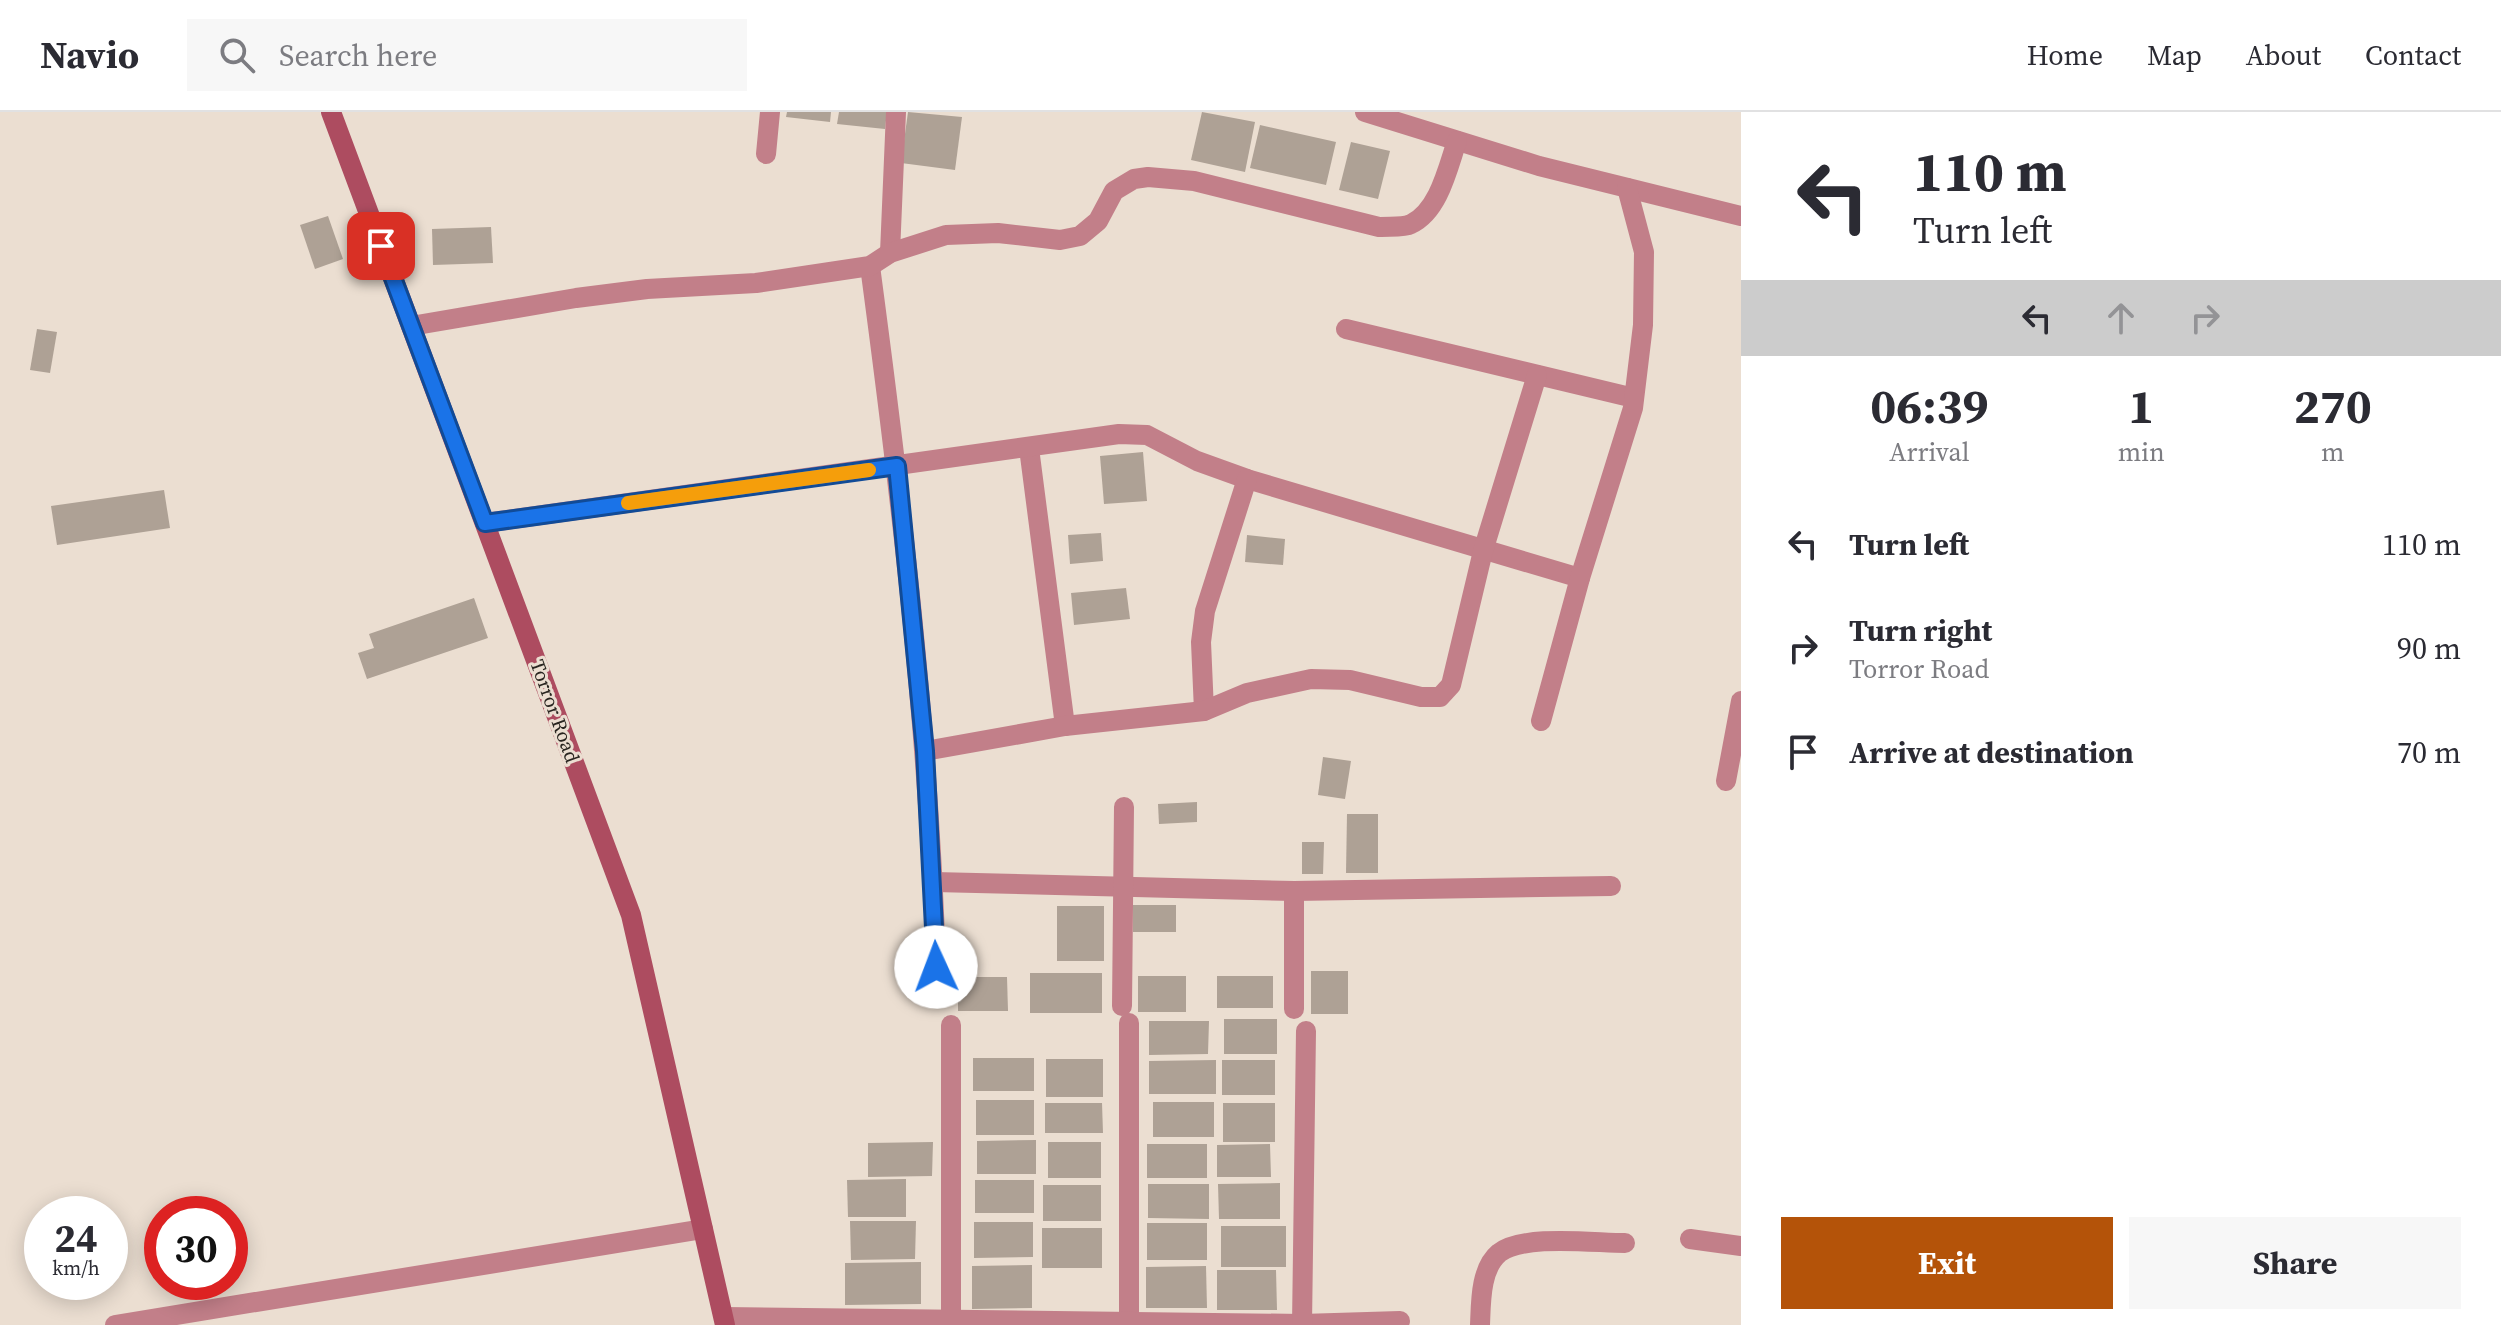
<!DOCTYPE html>
<style>
:root{--surface:#fff;--page:#f7f7f7;--text:#2b2b33;--muted:#7c7c81;--line:#e1e1e2;--accent:#b45309}
body{margin:0;font-family:"Source Serif 4",serif;background:var(--page);color:var(--text);height:100vh;display:flex;flex-direction:column;font-size:30px;white-space:nowrap}
*{box-sizing:border-box;margin:0}
p{font-size:26px;color:var(--muted)}
.icon{flex:none;width:44px;height:44px;fill:none;stroke:currentColor;stroke-width:2;stroke-linecap:round;stroke-linejoin:round}
.map{position:relative;flex:1;overflow:hidden}
.sheet{display:flex;flex-direction:column;background:var(--surface);width:760px}
.sheet>*{flex:none}
.hud{background:#fff;color:var(--text);overflow:hidden}
.speed{position:absolute;left:24px;top:1084px;display:flex;gap:16px;font-size:40px;font-weight:700;text-align:center}
.speed>*{display:grid;place-content:center;width:104px;height:104px;border-radius:50%;background:var(--surface);box-shadow:0 4px 20px #0003;line-height:1}
.speed small{font-size:20px;font-weight:400}
.speed .limit{border:12px solid #d22;background:#fff;color:#111}
.pin{position:absolute;display:grid;place-items:center;width:68px;height:68px;color:#fff;margin:-34px;border-radius:16px;box-shadow:0 4px 12px #0006}
.me{position:absolute;width:88px;margin:-44px;rotate:358deg;stroke-linejoin:round;filter:drop-shadow(0 0 6px #0008)}
.turn{display:flex;align-items:center;gap:28px;height:168px;padding:0 40px;font-size:36px}
.turn .icon{width:104px;height:104px;stroke-width:2.5}
.turn b{display:block;font-size:56px;line-height:68px}
.lanes{display:flex;align-items:center;height:76px;padding:0 40px;background:#0003;justify-content:center;gap:40px;direction:ltr}
.lanes .off{opacity:.35}
.eta{display:flex;justify-content:space-evenly;align-items:center;height:136px;text-align:center}
.eta b{font-size:48px;font-weight:700;line-height:56px}
.primary-button{display:flex;gap:16px;margin-top:auto;padding:16px 40px}
.primary-button a{flex:1;height:92px;border-radius:0px;background:var(--accent);color:#fff;font-size:32px;font-weight:700;line-height:92px;text-align:center}
.primary-button a+a{background:var(--page);color:var(--text)}
ul{padding:0;list-style:none}
li{display:flex;align-items:center;gap:24px;height:104px;padding:0 40px}
li div{flex:1}
li b{display:block;font-size:30px}
li em{font-style:normal}
header{display:flex;align-items:center;gap:48px;box-sizing:border-box;height:112px;padding:0 40px;background:var(--surface);border-bottom:2px solid var(--line)}
header strong{font-size:38px}
nav{display:flex;gap:44px;margin-inline-start:auto;font-size:28px}
.search{width:560px;height:72px;background:var(--page);display:flex;align-items:center;gap:20px;box-sizing:border-box;padding:0 28px;border-radius:0px;color:var(--muted);font-size:30px}
main{display:flex;flex:1;min-height:0}
.map>svg:first-child{display:block}
.building{fill:#aea195}
.lines{fill:none;stroke-linecap:round;stroke-linejoin:round}
.street{stroke:#c27f89;stroke-width:20}
.secondary{stroke:#ad4c60;stroke-width:20}
.route-casing{stroke:#114b97;stroke-width:20}
.route{stroke:#1a73e8;stroke-width:14}
.slow{stroke:#f59e0b;stroke-width:14}
.labels{text-anchor:middle;stroke-width:6;stroke-linejoin:round;paint-order:stroke}
.street-label{font-size:20px;fill:#292520;stroke:#ebded1}
</style>
<header>
<strong>Navio</strong>
<div class="search"><svg class="icon" aria-label="search" viewBox="0 0 24 24"><circle cx="10" cy="10" r="6"/><path d="M15 15l6 6"/></svg>Search here</div>
<nav><a>Home</a><a>Map</a><a>About</a><a>Contact</a></nav>
</header>
<main>
<div class="map">
<svg width="1741" height="1213" viewBox="0 0 1741 1213">
<rect width="100%" height="100%" fill="#ebded1"/>
<g class="building">
<polygon points="787,0 831,0 830,10 786,5"/>
<polygon points="839,0 887,0 885,17 837,12"/>
<polygon points="908,0 962,5 955,58 901,51"/>
<polygon points="1202,0 1255,10 1245,60 1191,48"/>
<polygon points="1260,13 1336,30 1326,73 1250,56"/>
<polygon points="1351,30 1390,39 1378,87 1339,78"/>
<polygon points="328,104 343,147 315,157 300,113"/>
<polygon points="491,115 493,151 433,153 432,117"/>
<polygon points="37,217 57,220 50,261 30,258"/>
<polygon points="1143,340 1147,389 1104,392 1100,344"/>
<polygon points="164,378 170,416 57,433 51,394"/>
<polygon points="1101,421 1103,449 1070,452 1068,423"/>
<polygon points="1247,423 1285,427 1283,453 1245,450"/>
<polygon points="1126,476 1130,507 1074,513 1071,481"/>
<polygon points="474,486 488,526 367,567 358,541 374,536 369,522"/>
<polygon points="1323,645 1351,649 1345,687 1318,683"/>
<polygon points="1197,690 1197,710 1159,712 1158,692"/>
<polygon points="1347,702 1378,702 1378,761 1346,761"/>
<polygon points="1302,730 1324,730 1323,762 1302,762"/>
<rect x="1133" y="793" width="43" height="27"/>
<rect x="1057" y="794" width="47" height="55"/>
<rect x="1311" y="859" width="37" height="43"/>
<rect x="1030" y="861" width="72" height="40"/>
<rect x="1138" y="864" width="48" height="36"/>
<rect x="1217" y="864" width="56" height="32"/>
<polygon points="958,865 1007,865 1008,899 958,899"/>
<rect x="1224" y="907" width="53" height="35"/>
<polygon points="1149,909 1209,909 1208,942 1149,943"/>
<rect x="973" y="946" width="61" height="33"/>
<rect x="1046" y="947" width="57" height="38"/>
<polygon points="1216,948 1216,982 1149,982 1149,949"/>
<rect x="1222" y="948" width="53" height="35"/>
<rect x="976" y="988" width="58" height="35"/>
<rect x="1153" y="990" width="61" height="35"/>
<polygon points="1045,991 1102,991 1103,1021 1045,1021"/>
<rect x="1223" y="991" width="52" height="39"/>
<polygon points="1036,1028 1036,1062 977,1062 977,1029"/>
<polygon points="933,1030 932,1064 868,1065 868,1031"/>
<rect x="1048" y="1030" width="53" height="36"/>
<rect x="1147" y="1032" width="60" height="34"/>
<polygon points="1270,1032 1271,1065 1217,1065 1217,1033"/>
<polygon points="906,1067 906,1105 848,1105 847,1068"/>
<rect x="975" y="1068" width="59" height="33"/>
<polygon points="1280,1071 1280,1107 1219,1107 1218,1072"/>
<polygon points="1148,1072 1209,1072 1209,1107 1148,1106"/>
<rect x="1043" y="1073" width="58" height="36"/>
<polygon points="850,1109 916,1109 915,1147 851,1148"/>
<polygon points="974,1110 1033,1110 1033,1145 974,1146"/>
<rect x="1147" y="1111" width="60" height="37"/>
<rect x="1221" y="1114" width="65" height="41"/>
<rect x="1042" y="1116" width="60" height="40"/>
<polygon points="921,1150 921,1192 845,1193 845,1151"/>
<polygon points="1032,1153 1032,1196 972,1197 972,1154"/>
<polygon points="1206,1154 1207,1196 1146,1196 1146,1155"/>
<polygon points="1217,1158 1276,1158 1277,1198 1217,1198"/>
</g>
<g class="lines">
<g class="street">
<polyline points="1365,0 1539,54 1741,104"/>
<polyline points="766,42 770,0"/>
<polyline points="890,141 896,0"/>
<path d="M870 154C901 386 929 620 936 855"/>
<path d="M411 214 576 186 647 177 756 171 870 154 890 141 946 123 998 121 1060 128 1080 124 1098 109 1114 79 1134 67 1148 65 1194 69 1379 115C1389 114 1403 116 1411 112 1439 99 1448 55 1457 29"/>
<polyline points="1346,217 1634,286"/>
<polyline points="1029,336 1065,614"/>
<polyline points="485,411 1119,322 1147,323 1197,349 1247,367 1580,466"/>
<polyline points="1204,599 1201,530 1205,499 1247,367"/>
<polyline points="1541,609 1580,466 1633,296 1643,213 1644,140 1627,76"/>
<polyline points="925,639 1065,614 1204,599 1247,581 1311,567 1350,568 1421,585 1440,585 1451,573 1483,439 1537,263"/>
<polyline points="1726,669 1741,589"/>
<polyline points="934,770 1294,779 1611,774"/>
<polyline points="1294,779 1294,897"/>
<polyline points="1122,894 1124,695"/>
<polyline points="1129,911 1129,1213"/>
<polyline points="1690,1127 1741,1134"/>
<polyline points="724,1205 1302,1212 1400,1209"/>
<polyline points="115,1213 703,1117"/>
<polyline points="951,1213 951,913"/>
<polyline points="1302,1213 1306,919"/>
<path d="M1480 1213C1481 1191 1480 1157 1499 1141 1523 1122 1594 1131 1625 1131"/>
</g>
<polyline class="secondary" points="331,0 631,803 725,1213"/>
</g>
<g class="lines">
<g class="route-casing">
<polyline id="route" points="381,134 485,411 897,354 925,639 936,855"/>
</g>
<use href="#route" class="route"/>
<polyline class="slow" points="628,391 869,358"/>
</g>
<g class="labels">
<g class="street-label">
<text transform="translate(555 599) rotate(70)" y="7">Torror Road</text>
</g>
</g>
</svg>
<div class="speed"><div>24<small>km/h</small></div><div class="limit">30</div></div>
<div class="pin" style="left:381px;top:134px;background:#d93025"><svg class="icon" aria-label="arrive" viewBox="0 0 24 24"><path d="M6 21V4h12l-3 4 3 4H6"/></svg></div>
<svg class="me" style="left:936px;top:855px" viewBox="-20 -20 40 40"><circle r="19" fill="#fff"/><path d="M0-13L10 11 0 6-10 11z" fill="#1a73e8"/></svg>
</div>
<section class="sheet">
<div class="hud">
<div class="turn"><svg class="icon" aria-label="left" viewBox="0 0 24 24"><path d="M17 20v-9H6M10 6l-5 5 5 5"/></svg><div><b>110 m</b>Turn left</div></div>
<div class="lanes"><svg class="icon" aria-label="left" viewBox="0 0 24 24"><path d="M17 20v-9H6M10 6l-5 5 5 5"/></svg><svg class="icon off" aria-label="ahead" viewBox="0 0 24 24"><path d="M12 20V5M6 11l6-6 6 6"/></svg><svg class="icon off" aria-label="right" viewBox="0 0 24 24"><path d="M7 20v-9h11M14 6l5 5-5 5"/></svg></div>
</div>
<div class="eta">
<div><b>06:39</b><p>Arrival</p></div>
<div><b>1</b><p>min</p></div>
<div><b>270</b><p>m</p></div>
</div>
<ul>
<li><svg class="icon" aria-label="left" viewBox="0 0 24 24"><path d="M17 20v-9H6M10 6l-5 5 5 5"/></svg><div><b>Turn left</b></div><em>110 m</em></li>
<li><svg class="icon" aria-label="right" viewBox="0 0 24 24"><path d="M7 20v-9h11M14 6l5 5-5 5"/></svg><div><b>Turn right</b><p>Torror Road</p></div><em>90 m</em></li>
<li><svg class="icon" aria-label="arrive" viewBox="0 0 24 24"><path d="M6 21V4h12l-3 4 3 4H6"/></svg><div><b>Arrive at destination</b></div><em>70 m</em></li>
</ul>
<div class="primary-button"><a>Exit</a><a>Share</a></div>
</section>
</main>
